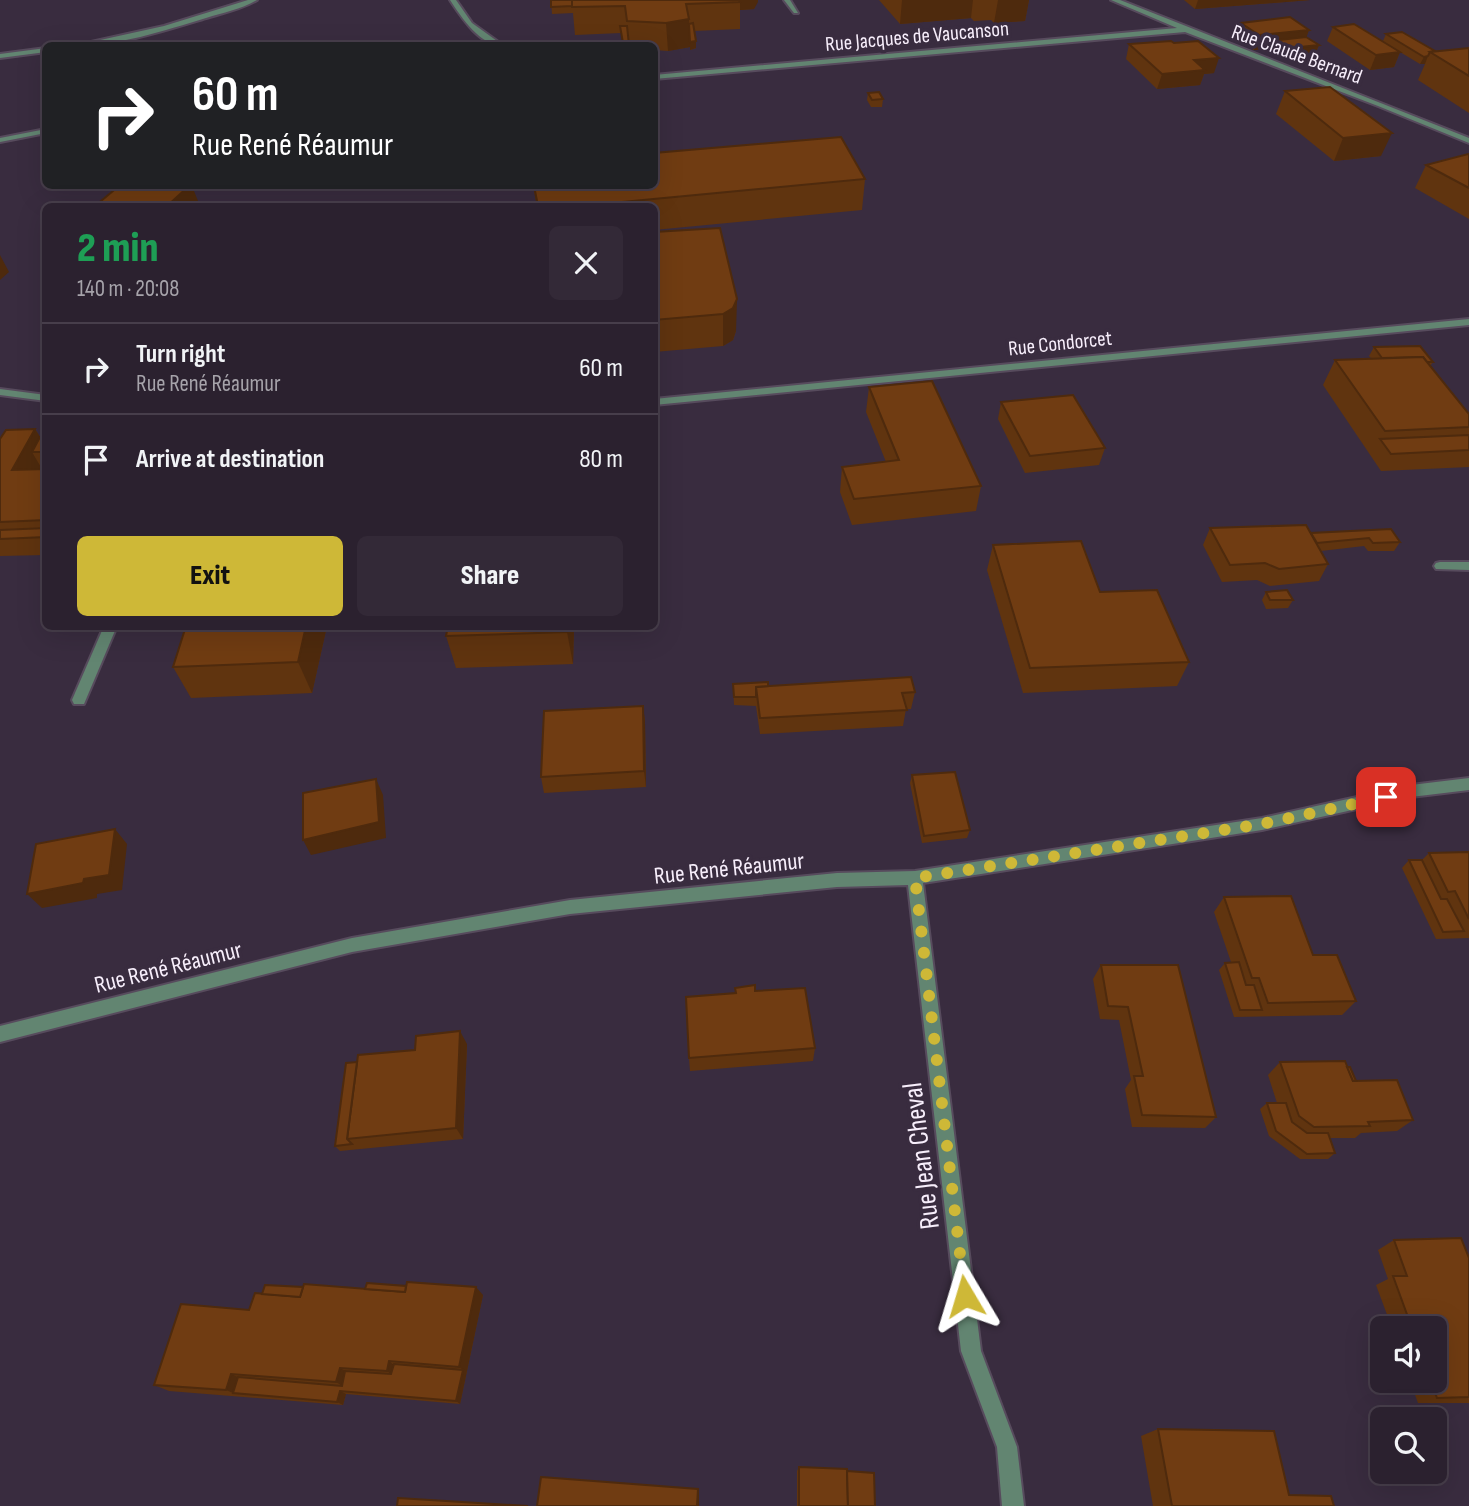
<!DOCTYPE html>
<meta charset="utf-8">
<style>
:root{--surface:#2b212f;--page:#332937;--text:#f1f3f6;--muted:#a6a3aa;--line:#473e4b;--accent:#ceb837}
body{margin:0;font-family:"Sofia Sans Condensed",sans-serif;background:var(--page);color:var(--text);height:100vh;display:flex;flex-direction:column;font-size:26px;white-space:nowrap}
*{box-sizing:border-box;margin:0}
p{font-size:23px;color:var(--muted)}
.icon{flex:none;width:38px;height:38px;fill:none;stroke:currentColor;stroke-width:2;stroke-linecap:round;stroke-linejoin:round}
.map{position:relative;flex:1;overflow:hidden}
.details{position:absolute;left:42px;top:203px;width:616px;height:427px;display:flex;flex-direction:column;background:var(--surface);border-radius:10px;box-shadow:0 7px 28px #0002,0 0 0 2px var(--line)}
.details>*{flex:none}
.top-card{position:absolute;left:42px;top:42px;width:616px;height:147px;border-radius:10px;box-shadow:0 7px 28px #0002,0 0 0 2px var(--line);background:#202124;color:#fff;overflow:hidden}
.controls{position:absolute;left:1370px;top:1316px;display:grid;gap:14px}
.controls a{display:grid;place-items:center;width:77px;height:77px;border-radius:10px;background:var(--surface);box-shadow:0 7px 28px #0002,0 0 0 2px var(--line);font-size:35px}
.pin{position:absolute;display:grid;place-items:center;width:60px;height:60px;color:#fff;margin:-30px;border-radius:14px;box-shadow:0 4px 10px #0006}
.me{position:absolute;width:77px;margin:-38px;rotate:353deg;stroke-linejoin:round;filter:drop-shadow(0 0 5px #0008)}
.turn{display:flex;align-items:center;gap:24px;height:147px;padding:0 35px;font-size:32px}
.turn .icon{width:91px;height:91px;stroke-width:2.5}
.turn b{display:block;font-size:49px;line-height:60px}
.round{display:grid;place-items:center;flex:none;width:74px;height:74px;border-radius:10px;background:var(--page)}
.summary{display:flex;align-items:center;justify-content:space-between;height:119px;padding:0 35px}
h1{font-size:42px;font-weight:800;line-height:52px;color:#1e9e55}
.action{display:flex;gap:14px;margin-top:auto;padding:14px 35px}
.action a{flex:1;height:80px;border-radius:10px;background:var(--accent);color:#111;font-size:28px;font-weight:800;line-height:80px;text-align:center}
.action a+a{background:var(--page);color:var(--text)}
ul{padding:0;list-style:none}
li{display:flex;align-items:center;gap:21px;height:91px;padding:0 35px;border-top:2px solid var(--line)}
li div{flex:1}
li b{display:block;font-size:26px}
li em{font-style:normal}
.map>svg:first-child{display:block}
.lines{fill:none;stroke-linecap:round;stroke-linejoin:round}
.lane-casing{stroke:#574b5d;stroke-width:4}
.street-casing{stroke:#574b5d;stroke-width:4}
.lane{fill:#628571;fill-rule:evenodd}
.street{fill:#628571;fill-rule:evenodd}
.wall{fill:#60340f}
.shaded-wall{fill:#4e2a0d}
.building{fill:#703c12;stroke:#4e2a0d;stroke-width:2}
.route{stroke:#ceb837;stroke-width:12;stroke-dasharray:0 21.6}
.labels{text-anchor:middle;stroke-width:7;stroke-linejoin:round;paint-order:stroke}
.far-street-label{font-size:21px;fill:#f7eefb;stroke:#392c3f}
.street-label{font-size:24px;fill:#f7eefb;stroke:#392c3f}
.near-street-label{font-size:28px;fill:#f7eefb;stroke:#392c3f}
</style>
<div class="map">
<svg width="1469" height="1506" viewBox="0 0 1469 1506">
<rect width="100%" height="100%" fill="#392c3f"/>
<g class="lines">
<g class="lane-casing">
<g id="lane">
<path d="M450 0H456L472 23 504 46C480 46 462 18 450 0Z"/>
<polygon points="784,0 790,0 798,13 794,13"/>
<polygon points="1440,562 1469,562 1469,570 1436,569 1434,566 1436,563"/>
<polygon points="104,626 117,626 84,704 74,704 72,700"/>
</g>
</g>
<g class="street-casing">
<g id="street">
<path d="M248 0H257C242 9 223 13 206 18 163 31 118 46 73 46L164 26Z"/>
<polygon points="1111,0 1120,0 1469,138 1469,143 1378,106 1185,32 654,79 654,75 1177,28"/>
<polygon points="46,48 46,52 0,58 0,54"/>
<polygon points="46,129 46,133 0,142 0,138"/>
<polygon points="1469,319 1469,325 654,405 654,399"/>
<polygon points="0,389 46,395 46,401 0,395"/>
<polygon points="1469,778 1469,790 1411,797 1262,830 923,883 981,1351 1017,1447 1024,1506 1002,1506 997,1447 961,1351 908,885 837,887 570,914 352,952 0,1042 0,1026 352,938 570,900 837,873 915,871 1262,818 1411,785"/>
</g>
</g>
<use href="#lane" class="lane"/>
<use href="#street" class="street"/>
</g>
<g class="wall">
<polygon points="551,0 758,0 754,9 740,10 740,29 694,31 696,48 690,50 690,47 668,51 654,50 654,46 623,46 621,33 575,35 573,13 552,14"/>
<polygon points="879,0 1029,0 1025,21 994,23 991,20 974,21 971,18 900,24"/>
<polygon points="1184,0 1310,0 1195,9"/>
<polygon points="1241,23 1309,30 1306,37 1319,45 1316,52 1279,57 1266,49 1254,50 1236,37"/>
<polygon points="1333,27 1383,41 1386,34 1435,51 1469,48 1469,113 1418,80 1425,64 1420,64 1400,52 1394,67 1370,70 1327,41"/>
<polygon points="1174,43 1214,73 1204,74 1200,85 1157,89 1126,59 1129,44"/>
<polygon points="1285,91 1381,156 1334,161 1276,114"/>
<polygon points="868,93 883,99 882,107 871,107 867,100"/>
<polygon points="1469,155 1469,219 1415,188 1426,165"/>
<polygon points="865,179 862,210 654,230 654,206 537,206 533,186 654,186"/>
<polygon points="720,228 736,331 733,340 723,346 654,352 654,232"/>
<polygon points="1374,347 1433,362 1430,366 1469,414 1469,467 1381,471 1323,385 1335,360 1372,359 1369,356"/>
<polygon points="869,387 981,486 976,511 852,525 840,492 842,467 886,462 866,412"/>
<polygon points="1001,402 1105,448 1099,465 1025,473 998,419"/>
<polygon points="35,429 40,437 46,437 46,555 0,556 0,439"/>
<polygon points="1210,528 1311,533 1391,529 1400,542 1394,551 1368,551 1364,546 1321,551 1328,564 1319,581 1270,586 1257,580 1222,582 1203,545"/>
<polygon points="993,545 1100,592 1189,662 1177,686 1023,693 987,570"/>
<polygon points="1266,592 1293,600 1288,608 1266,609 1262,600"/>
<polygon points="327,626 312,693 191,698 173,667"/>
<polygon points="574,626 573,664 456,668 446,636"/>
<polygon points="733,684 768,686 915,692 911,709 906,709 903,726 760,734 756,706 734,705"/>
<polygon points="643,706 645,722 646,787 544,793 541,777"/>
<polygon points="912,775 970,830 967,838 922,843 910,783"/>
<polygon points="1469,852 1469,938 1436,939 1402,868 1409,860 1422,860 1429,853"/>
<polygon points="1224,897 1313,955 1356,1001 1342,1015 1234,1017 1219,970 1225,963 1231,962 1214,912"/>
<polygon points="1101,965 1216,1117 1205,1128 1132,1127 1125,1089 1131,1080 1119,1020 1100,1019 1093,979"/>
<polygon points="735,988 755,991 815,1048 813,1061 690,1071 689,1058 735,993"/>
<polygon points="467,1044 463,1139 340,1151 335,1146 357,1062 415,1050"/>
<polygon points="1280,1062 1347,1067 1356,1081 1413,1120 1397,1131 1361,1133 1355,1138 1330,1138 1335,1153 1328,1159 1300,1159 1269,1136 1260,1109 1267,1103 1277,1103 1268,1075"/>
<polygon points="1394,1240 1469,1258 1469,1403 1418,1403 1410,1381 1435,1381 1435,1328 1392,1328 1376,1285 1388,1279 1378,1250"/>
<polygon points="303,1287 365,1289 483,1295 460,1404 346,1394 343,1405 169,1391 154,1385 249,1310 262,1294"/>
<polygon points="1158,1429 1289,1495 1334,1506 1153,1506 1141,1436"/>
<polygon points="799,1467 847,1471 875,1506 797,1506 797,1471"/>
</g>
<g class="shaded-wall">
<polygon points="736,0 758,0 758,2 754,9 740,10 740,2"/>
<polygon points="902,0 973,0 971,18 900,24"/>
<polygon points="998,0 1029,0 1025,21 994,23"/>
<polygon points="1198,0 1310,0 1195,9"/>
<polygon points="689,19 690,47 668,51 666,23"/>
<polygon points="1309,30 1304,44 1269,41 1266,49 1254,50 1259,35"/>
<polygon points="696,41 696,48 690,50 690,42"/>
<polygon points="1319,45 1316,52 1279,57 1281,49"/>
<polygon points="1400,52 1394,67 1370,70 1376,55"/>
<polygon points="1428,56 1425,64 1420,64 1424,57"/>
<polygon points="1219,58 1214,73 1204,74 1200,85 1157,89 1162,74 1194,60"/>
<polygon points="1392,133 1381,156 1334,161 1343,138"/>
<polygon points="189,186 192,186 200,206 167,206"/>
<polygon points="0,255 9,272 0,280"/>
<polygon points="737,299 736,331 733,340 723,346 723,314"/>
<polygon points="35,429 46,446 32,452 42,469 12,470"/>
<polygon points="306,626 327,626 312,693 298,662"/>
<polygon points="568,626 574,626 573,664 567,632"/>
<polygon points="643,706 645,722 646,787 644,771"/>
<polygon points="376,779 383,795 386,838 311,855 303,840"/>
<polygon points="115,829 127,844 122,890 97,894 97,898 42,908 27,894 84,879"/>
<polygon points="460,1031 467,1044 463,1139 456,1128"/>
<polygon points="476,1287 483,1295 460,1404 456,1401 463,1370 459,1367"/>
<polygon points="389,1361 398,1368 396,1378 387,1371"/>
<polygon points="340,1368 351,1374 347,1389 336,1382"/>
<polygon points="231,1374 245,1380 233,1393 226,1390"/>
<polygon points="340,1391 346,1394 343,1405 337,1402"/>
<polygon points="698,1489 699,1494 699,1506 697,1506"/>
</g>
<g class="building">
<polygon points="551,0 572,0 572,6 551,7"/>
<polygon points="572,0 739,0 740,2 686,4 689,19 666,23 627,21 625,6 572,7"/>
<polygon points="1290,17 1309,30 1259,35 1241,23"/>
<polygon points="693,23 696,41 690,42 689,24"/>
<polygon points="1354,24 1400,52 1376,55 1333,27"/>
<polygon points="620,26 627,26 629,45 623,43"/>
<polygon points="1402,32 1435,51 1430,52 1428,56 1424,57 1386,34"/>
<polygon points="1306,37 1319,45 1281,49 1269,41"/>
<polygon points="1171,41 1174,43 1198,41 1219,58 1194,60 1205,70 1162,74 1129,44"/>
<polygon points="1469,48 1469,76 1430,52"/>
<polygon points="1330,87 1392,133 1343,138 1285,91"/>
<polygon points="879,92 883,99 872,100 868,93"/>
<polygon points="841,137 865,179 580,206 538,206 534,186 654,186 654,153"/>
<polygon points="1468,154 1469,155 1469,188 1426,165"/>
<polygon points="119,186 189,186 167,206 95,206"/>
<polygon points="720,228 737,299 733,308 723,314 654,320 654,232"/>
<polygon points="1420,346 1433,362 1427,362 1423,357 1382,358 1374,347"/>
<polygon points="1423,357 1469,414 1469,427 1385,431 1335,360"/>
<polygon points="932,381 981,486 854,499 842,467 899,460 869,387"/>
<polygon points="1073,395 1105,448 1030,456 1001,402"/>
<polygon points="35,429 12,470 46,469 46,520 0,522 0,439 6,430"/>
<polygon points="1469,435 1469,450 1391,454 1380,439"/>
<polygon points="40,437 46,437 46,452 32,452"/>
<polygon points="1306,525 1328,564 1279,569 1265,563 1230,565 1210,528"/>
<polygon points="46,528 46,537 0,539 0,530"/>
<polygon points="1391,529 1400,542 1373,543 1369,538 1317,543 1311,533"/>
<polygon points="1081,541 1100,592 1157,590 1189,662 1030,668 993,545"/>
<polygon points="1287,590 1293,600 1270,600 1266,592"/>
<polygon points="186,626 306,626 298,662 173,667"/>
<polygon points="448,626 568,626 567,632 446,636"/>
<polygon points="911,677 915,692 902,693 907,710 760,718 756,687"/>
<polygon points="768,682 768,686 756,687 756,697 734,697 733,684"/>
<polygon points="643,706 644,771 541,777 544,711"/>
<polygon points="955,772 970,830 924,836 912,775"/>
<polygon points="376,779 379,822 303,840 303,793"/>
<polygon points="115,829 109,875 84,879 83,883 27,894 36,844"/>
<polygon points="1469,852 1469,919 1455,891 1448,892 1429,853"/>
<polygon points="1409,860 1422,860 1441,899 1447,899 1464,931 1443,932"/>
<polygon points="1291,896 1313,955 1337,955 1356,1001 1268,1003 1259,978 1252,978 1224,897"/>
<polygon points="1239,962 1246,985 1254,985 1262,1010 1240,1010 1225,963"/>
<polygon points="1101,965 1178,965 1216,1117 1142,1115 1134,1076 1143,1076 1128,1007 1108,1006"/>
<polygon points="755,985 755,991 805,988 815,1048 689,1058 686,997 736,993 735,988"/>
<polygon points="460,1031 456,1128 347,1139 358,1055 415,1050 416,1036"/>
<polygon points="1345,1061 1353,1081 1397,1080 1413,1120 1368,1122 1370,1126 1314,1127 1299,1116 1280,1062"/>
<polygon points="357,1062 347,1139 352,1144 335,1146 346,1063"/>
<polygon points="1347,1067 1350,1067 1356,1081 1353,1081"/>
<polygon points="1267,1103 1286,1103 1292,1122 1307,1133 1328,1133 1335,1153 1307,1154 1276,1131"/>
<polygon points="1461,1238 1469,1258 1469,1397 1437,1398 1431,1381 1435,1381 1435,1328 1412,1328 1393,1276 1407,1276 1394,1240"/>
<polygon points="407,1282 476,1287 459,1367 389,1361 387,1371 340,1368 336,1382 231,1374 226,1390 154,1385 181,1304 249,1310 255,1293 300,1297 304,1284 405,1292"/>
<polygon points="367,1283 406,1286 405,1292 365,1289"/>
<polygon points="265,1285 303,1287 300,1297 262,1294"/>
<polygon points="394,1364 463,1370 456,1401 340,1391 337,1402 233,1393 238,1377 342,1386 345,1371 391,1374"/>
<polygon points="1158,1429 1274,1431 1289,1495 1331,1496 1334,1506 1172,1506"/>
<polygon points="799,1467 847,1469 848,1506 799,1506"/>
<polygon points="847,1471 874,1473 875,1506 848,1506"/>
<polygon points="541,1477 698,1489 697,1506 537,1506"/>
<polygon points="398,1498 528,1506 397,1506"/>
</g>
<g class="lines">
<polyline class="route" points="965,1296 915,878 1262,824 1386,797"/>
</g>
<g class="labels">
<g class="far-street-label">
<text transform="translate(917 36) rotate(-5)" y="7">Rue Jacques de Vaucanson</text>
<text transform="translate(1297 54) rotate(20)" y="7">Rue Claude Bernard</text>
<text transform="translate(1060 343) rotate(-6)" y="7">Rue Condorcet</text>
</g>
<g class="street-label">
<text transform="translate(729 868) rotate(-6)" y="8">Rue René Réaumur</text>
<text transform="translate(168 967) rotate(-14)" y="8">Rue René Réaumur</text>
</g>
<g class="near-street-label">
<text transform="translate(920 1156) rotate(-97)" y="10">Rue Jean Cheval</text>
</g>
</g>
</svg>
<div class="controls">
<a><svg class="icon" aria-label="sound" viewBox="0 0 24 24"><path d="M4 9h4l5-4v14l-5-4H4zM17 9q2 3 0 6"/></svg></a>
<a><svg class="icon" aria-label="search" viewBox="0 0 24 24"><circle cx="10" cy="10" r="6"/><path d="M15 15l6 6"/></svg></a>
</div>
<div class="pin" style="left:1386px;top:797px;background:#d93025"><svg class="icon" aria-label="arrive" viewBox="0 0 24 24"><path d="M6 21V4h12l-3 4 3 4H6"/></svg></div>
<svg class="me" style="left:965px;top:1296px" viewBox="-20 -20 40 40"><path d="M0-17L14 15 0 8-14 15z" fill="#ceb837" stroke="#fff" stroke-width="4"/></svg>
<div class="top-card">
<div class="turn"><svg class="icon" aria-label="right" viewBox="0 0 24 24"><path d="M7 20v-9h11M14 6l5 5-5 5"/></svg><div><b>60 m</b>Rue René Réaumur</div></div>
</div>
<section class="details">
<div class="summary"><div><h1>2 min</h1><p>140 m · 20:08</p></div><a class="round"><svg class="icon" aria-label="close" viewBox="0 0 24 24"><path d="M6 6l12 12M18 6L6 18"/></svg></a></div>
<ul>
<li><svg class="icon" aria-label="right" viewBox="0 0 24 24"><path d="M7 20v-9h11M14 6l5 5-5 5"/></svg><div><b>Turn right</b><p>Rue René Réaumur</p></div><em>60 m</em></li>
<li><svg class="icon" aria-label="arrive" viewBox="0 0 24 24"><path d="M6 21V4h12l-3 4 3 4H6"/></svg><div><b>Arrive at destination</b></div><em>80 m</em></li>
</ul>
<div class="action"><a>Exit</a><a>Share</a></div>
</section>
</div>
